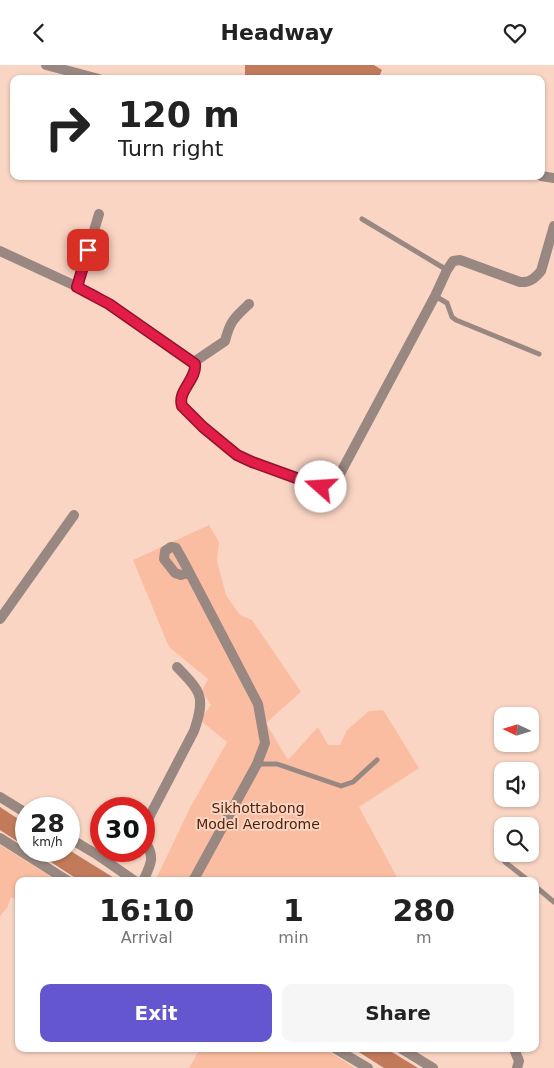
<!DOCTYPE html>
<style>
:root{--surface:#fff;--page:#f6f6f6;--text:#222;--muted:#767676;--accent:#6356cf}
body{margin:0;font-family:"DejaVu Sans",sans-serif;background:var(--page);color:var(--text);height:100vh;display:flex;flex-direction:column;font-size:19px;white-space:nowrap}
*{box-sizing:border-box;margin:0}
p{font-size:16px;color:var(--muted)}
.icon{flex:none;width:28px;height:28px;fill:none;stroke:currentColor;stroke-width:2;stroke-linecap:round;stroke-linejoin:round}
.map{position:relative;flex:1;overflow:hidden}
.drawer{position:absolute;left:15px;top:812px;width:524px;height:175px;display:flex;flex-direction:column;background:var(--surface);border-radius:10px;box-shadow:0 1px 4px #0004}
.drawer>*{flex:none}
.guide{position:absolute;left:10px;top:10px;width:535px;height:105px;border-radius:10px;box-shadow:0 1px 4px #0004;background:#fff;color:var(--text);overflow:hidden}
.needle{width:32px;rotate:274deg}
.buttons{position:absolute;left:494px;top:642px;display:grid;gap:10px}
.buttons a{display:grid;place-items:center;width:45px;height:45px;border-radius:10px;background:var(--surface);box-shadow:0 1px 4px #0004;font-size:25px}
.speed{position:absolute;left:15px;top:732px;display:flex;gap:10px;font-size:25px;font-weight:700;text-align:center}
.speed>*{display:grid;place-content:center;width:65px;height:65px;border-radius:50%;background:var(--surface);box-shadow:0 1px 4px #0004;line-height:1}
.speed small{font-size:12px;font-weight:400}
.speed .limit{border:8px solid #d22;background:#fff;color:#111}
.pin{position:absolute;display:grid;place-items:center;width:42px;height:42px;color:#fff;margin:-21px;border-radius:10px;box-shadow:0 2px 8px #0006}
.me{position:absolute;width:55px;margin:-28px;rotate:289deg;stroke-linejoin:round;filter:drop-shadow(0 0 4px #0008)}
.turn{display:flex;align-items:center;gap:18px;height:105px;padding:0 25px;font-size:22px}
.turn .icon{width:65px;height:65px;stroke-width:2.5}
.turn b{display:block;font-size:35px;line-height:42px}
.eta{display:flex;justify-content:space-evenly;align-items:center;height:85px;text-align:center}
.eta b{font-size:30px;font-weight:700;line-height:35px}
.action{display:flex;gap:10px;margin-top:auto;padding:10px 25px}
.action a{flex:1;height:58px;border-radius:10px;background:var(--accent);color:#fff;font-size:20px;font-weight:700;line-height:58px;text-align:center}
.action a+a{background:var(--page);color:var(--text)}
header{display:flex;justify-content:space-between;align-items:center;height:65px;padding:0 25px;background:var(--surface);font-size:22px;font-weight:700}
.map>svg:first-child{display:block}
.green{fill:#fbbda1}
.water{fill:#c27b5a}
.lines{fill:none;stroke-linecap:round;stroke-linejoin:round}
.lane{stroke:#988881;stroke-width:5}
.street{stroke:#988881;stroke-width:10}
.route-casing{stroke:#92132f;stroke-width:12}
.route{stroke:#e11d48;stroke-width:9}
.labels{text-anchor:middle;stroke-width:4;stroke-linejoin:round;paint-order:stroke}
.park-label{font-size:14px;fill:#4e1f06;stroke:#fbd5c4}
</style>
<header><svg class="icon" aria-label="back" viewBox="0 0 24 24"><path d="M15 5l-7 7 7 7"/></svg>Headway<svg class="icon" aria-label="heart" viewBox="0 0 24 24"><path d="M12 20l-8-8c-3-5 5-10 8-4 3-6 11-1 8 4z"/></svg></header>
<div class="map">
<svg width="554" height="1003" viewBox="0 0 554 1003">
<rect width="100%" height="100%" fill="#fbd5c4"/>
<g class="green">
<polygon points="209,460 219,477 217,496 226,530 240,550 252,555 301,627 266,658 288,695 318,662 328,680 340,680 347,665 369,646 383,645 419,703 359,742 399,816 155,816 190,743 227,677 200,655 211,640 202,626 208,614 169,582 133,495"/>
<polygon points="0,780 58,816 19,816 19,836 11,832 7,843 0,851"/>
<polygon points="200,984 325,984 355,1003 189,1003"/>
</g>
<g class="water">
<polygon points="245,0 374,0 382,5 379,12 383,14 245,14"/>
<polygon points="0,742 26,759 26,782 0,765"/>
<polygon points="69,785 119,816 80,816 34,786"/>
<polygon points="354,984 387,984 418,1003 384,1003"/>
</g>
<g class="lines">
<g class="lane">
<polyline points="362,154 447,205"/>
<polyline points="435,231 447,238 452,252 456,255 539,289"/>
<polyline points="258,699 277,699 341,721 353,717 377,695"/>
<polyline points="505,797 529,816"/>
<polyline points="535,821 554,837"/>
</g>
<g class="street">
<polyline points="46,0 99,14"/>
<polyline points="541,111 554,113"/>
<path d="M0 186 93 229 194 297 195 306 182 331 181 338 182 341 203 362 237 390 252 397 321 422 329 423 336 420 341 407 435 231 447 205 453 196 460 195 520 217C530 218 535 213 541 206L554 161"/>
<polyline points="77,222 99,149"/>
<path d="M194 297 225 276C230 256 234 253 249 239"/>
<polyline points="189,508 181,510 175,508 164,494 165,486 171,482 176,483 186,501 258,639 265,678 257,699 193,816"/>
<polyline points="0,554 74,450"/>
<polyline points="0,732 26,748"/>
<path d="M144 762 194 666C206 631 201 627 177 602"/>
<polyline points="0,773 68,816"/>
<polyline points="69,773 96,789 135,816"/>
<path d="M143 816C151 799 156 792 144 775"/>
<polyline points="336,984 368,1003"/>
<polyline points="402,984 433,1003"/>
<polyline points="514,984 519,996 517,1003"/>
</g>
</g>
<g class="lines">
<g class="route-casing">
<path id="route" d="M88 185 77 222 109 239 195 299C197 314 177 326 182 341L203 362 237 390 252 397 321 422"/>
</g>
<use href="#route" class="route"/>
</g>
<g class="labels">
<g class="park-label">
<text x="258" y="748">Sikhottabong<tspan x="258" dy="16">Model Aerodrome</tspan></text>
</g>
</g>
</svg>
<div class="buttons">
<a><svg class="needle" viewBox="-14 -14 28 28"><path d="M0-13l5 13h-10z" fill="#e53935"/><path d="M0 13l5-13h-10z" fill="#767676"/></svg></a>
<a><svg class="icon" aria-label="sound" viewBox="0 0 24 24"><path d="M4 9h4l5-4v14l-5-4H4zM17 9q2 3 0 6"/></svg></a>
<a><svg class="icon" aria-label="search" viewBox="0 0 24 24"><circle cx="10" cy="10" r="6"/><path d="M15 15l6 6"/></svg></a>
</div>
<div class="speed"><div>28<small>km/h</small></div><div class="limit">30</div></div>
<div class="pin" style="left:88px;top:185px;background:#d93025"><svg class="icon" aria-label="arrive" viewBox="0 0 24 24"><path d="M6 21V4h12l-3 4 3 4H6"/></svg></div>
<svg class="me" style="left:321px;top:422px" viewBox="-20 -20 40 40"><circle r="19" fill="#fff"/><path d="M0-13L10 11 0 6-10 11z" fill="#e11d48"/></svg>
<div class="guide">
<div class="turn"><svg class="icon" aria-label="right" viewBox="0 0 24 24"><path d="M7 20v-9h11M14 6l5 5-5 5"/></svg><div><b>120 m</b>Turn right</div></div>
</div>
<section class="drawer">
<div class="eta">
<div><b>16:10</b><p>Arrival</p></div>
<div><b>1</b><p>min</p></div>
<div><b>280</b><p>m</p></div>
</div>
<div class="action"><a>Exit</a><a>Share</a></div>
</section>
</div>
